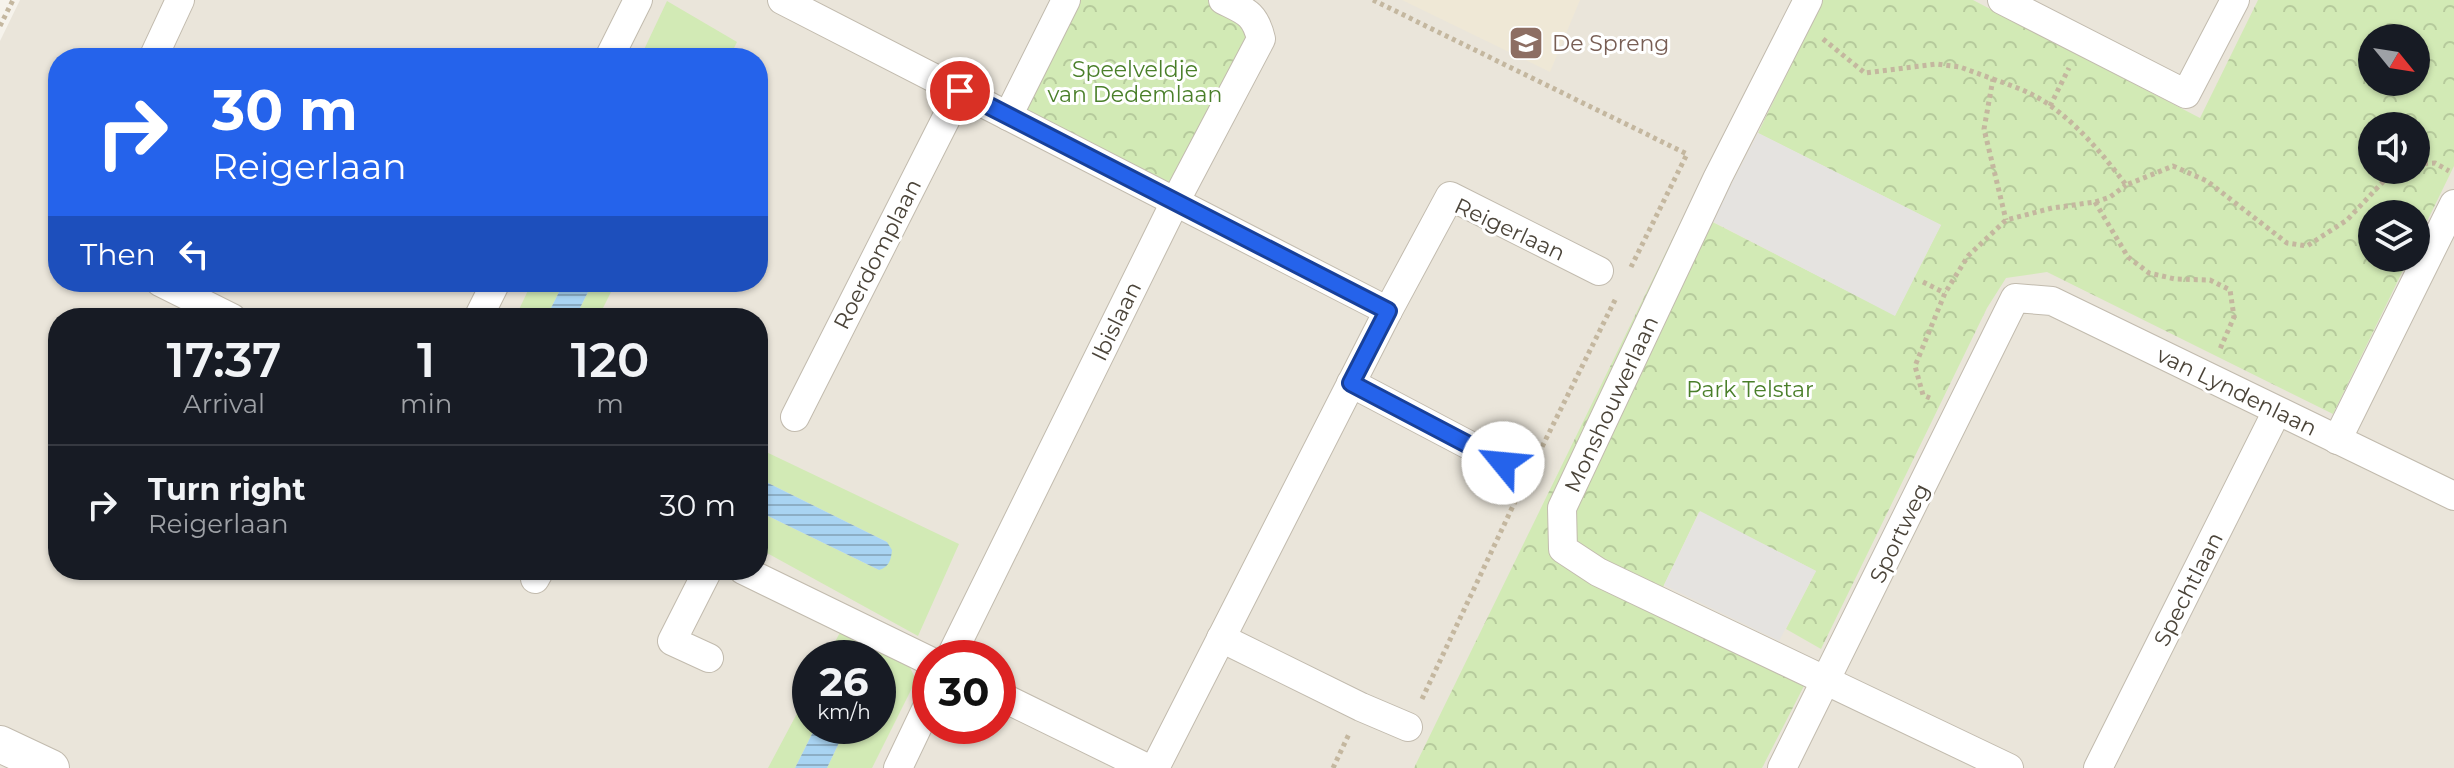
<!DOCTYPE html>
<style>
:root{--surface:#171b24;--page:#242831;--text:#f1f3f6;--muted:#9ea1a6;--line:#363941}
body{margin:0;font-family:Montserrat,sans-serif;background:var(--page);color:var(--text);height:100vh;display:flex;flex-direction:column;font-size:30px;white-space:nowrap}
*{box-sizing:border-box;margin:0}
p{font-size:26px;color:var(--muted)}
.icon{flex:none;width:44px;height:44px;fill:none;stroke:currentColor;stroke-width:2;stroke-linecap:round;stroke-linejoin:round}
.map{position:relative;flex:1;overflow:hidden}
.side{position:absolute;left:48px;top:308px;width:720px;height:272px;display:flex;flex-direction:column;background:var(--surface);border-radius:32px;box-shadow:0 2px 6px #0004}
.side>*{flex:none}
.top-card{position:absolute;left:48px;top:48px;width:720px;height:244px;border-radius:32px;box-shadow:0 2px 6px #0004;background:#2563eb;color:#fff;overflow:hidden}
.needle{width:52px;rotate:120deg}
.buttons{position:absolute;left:2358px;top:24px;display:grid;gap:16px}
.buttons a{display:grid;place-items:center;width:72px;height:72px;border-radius:50%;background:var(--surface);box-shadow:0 2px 6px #0004;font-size:40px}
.speed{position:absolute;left:792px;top:640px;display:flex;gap:16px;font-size:40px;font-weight:700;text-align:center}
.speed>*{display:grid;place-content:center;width:104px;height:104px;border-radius:50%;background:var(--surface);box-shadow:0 2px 6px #0004;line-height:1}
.speed small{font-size:20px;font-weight:400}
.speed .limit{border:12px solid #d22;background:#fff;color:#111}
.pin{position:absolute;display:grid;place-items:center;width:68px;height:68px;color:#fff;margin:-34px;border:4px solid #fff;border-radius:50%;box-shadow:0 2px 8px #0007}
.me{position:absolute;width:88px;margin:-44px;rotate:298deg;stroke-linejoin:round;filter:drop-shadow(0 0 6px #0008)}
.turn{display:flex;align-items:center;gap:28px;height:168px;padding:0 32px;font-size:36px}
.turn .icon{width:104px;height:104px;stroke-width:2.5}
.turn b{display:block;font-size:56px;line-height:68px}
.then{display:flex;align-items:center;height:76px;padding:0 32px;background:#0003;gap:16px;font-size:30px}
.eta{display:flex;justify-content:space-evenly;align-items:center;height:136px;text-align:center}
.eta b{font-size:48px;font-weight:600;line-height:56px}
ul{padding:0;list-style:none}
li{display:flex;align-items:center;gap:24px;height:120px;padding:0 32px;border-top:2px solid var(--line)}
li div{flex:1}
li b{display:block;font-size:30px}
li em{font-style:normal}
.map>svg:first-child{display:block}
.residential{fill:#eae5da;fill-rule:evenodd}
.education{fill:#efe8d6}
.grass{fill:#d2eab5}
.park{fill:url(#park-crowns);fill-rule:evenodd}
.parking{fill:#e5e3e0}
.water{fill:url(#water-rules)}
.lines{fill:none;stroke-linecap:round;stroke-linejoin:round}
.minor-casing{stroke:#c2bbae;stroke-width:30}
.tertiary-casing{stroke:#c2bbae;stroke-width:38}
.path{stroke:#c4b79f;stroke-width:5;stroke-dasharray:4 4;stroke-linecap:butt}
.minor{stroke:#fff;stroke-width:28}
.tertiary{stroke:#fff;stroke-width:36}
.route-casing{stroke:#184099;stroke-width:20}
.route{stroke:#2563eb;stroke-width:14}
.labels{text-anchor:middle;stroke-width:6;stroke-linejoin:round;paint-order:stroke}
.education-label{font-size:22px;fill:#785e54;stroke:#fff;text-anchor:start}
.park-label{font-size:22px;fill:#4a7f2a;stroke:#fff}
.street-label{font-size:22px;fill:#4b4439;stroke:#fff}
</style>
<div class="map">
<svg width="2454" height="768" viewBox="0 0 2454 768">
<defs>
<pattern id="park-crowns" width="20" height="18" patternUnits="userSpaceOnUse" patternTransform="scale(2)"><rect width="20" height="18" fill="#d2eab5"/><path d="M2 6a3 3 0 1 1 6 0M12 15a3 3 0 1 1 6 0" fill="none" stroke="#b6ca9c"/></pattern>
<pattern id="water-rules" width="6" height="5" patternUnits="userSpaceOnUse" patternTransform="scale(2)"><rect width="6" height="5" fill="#a9d4f2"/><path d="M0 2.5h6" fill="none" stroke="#8caec5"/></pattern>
</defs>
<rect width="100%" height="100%" fill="#f6f3ec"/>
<path class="residential" d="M20 0H2454V768H0V41ZM2372 38H2416V82H2372ZM58 58H758V282H58ZM2372 126H2416V170H2372ZM2372 214H2416V258H2372ZM58 318H758V570H58ZM810 658H878V726H810ZM930 658H998V726H930Z"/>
<polygon class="education" points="1402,0 1580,0 1550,72"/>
<g class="grass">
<polygon points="667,1 737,42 729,58 701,58 692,51 683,51 678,58 640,58"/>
<polygon points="532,282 564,282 546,318 515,318"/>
<polygon points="593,282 616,282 598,318 575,318"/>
<polygon points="758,448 959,544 918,636 758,548 758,511 879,570 887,542 758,478"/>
<polygon points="842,629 906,659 916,680 872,768 827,768 847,726 878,726 878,658 826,658"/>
<polygon points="810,689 810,726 816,726 795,768 768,768"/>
</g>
<g class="park">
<polygon points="1070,0 1209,0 1241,19 1248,36 1171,188 1014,114"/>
<path d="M1823 0H1973L2200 118 2258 0H2454V166L2416 244V214H2372V258H2409L2333 414 2047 272 2006 278 1987 308 1821 649 1786 629 1816 571 1699 512 1653 608 1807 680 1762 768H1414L1687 209 1895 315 1941 225 1758 133ZM2372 38H2416V82H2372ZM2372 126H2416V170H2372Z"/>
</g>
<g class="parking">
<polygon points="1758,133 1941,225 1895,316 1712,221"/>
<polygon points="1700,511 1816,571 1779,641 1664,585"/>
</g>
<g class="water">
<polygon points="564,282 593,282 575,318 546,318"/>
<path d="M758 478 887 542 892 550C891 560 889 567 879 570L758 511Z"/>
<polygon points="816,726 847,726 827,768 795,768"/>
</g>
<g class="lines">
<g class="minor-casing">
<g id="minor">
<polyline points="782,0 1388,311"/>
<polyline points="1808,0 1718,177 1562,508 1563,549 1598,572 2009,768"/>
<polyline points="2002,0 2186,94 2235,0"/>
<polyline points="153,58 180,0"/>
<polyline points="609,58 638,0"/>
<polyline points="1008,116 1066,0"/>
<polyline points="160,282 232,318"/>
<polyline points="478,318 496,282"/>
<polyline points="1351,383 1503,463"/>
<polyline points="795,417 960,91"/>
<polyline points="2337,440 2454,204"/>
<polyline points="708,570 672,641 709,658"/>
<polyline points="743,570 930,661"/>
<polyline points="535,579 540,570"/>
<polyline points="1221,638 1361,707 1408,727"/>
<path d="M950 658 1175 202 1261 39C1255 13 1245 11 1223 0"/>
<polyline points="998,695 1147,768"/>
<polyline points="898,768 930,701"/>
<polyline points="1155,768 1388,311 1450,196 1599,271"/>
<polyline points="1782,768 2015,298 2052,301 2454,496"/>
<polyline points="2098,768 2277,411"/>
</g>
</g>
<g class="tertiary-casing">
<polyline id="tertiary" points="0,744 51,768"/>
</g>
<g class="path">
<polyline points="1373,0 1687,154 1631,267"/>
<polyline points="0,26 13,0"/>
<polyline points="1823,39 1865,73 1937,64 1960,67 1993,79 1984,129 2006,220"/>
<path d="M1993 79C2007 84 2022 89 2035 96 2070 115 2102 153 2126 185L2173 166 2207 181 2287 243 2307 246 2347 220 2394 170"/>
<polyline points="2050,106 2069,68"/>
<polyline points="2416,164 2435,163 2449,171"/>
<polyline points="2095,202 2128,257 2149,273 2175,279 2210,280 2230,290 2234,317 2220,349"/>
<polyline points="1923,282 1945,293"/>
<polyline points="1930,398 1923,395 1915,366 1945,293 1968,256 2006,220 2052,208 2095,202 2110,197 2126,185"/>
<polyline points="1535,461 1616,298"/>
<polyline points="1422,699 1520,491"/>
<polyline points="1333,768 1349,734"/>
</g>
<use href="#minor" class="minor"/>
<use href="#tertiary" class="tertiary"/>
</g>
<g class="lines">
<g class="route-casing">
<polyline id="route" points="960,91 1388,311 1351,383 1503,463"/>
</g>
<use href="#route" class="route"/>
</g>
<defs>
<g id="school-square" transform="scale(1.8)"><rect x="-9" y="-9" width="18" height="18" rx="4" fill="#8d6e63" stroke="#fff"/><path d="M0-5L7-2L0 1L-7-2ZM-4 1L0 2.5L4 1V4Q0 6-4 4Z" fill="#fff"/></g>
</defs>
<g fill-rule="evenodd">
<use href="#school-square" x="1526" y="43"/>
</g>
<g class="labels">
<g class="education-label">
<text x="1552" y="51">De Spreng</text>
</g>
<g class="park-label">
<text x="1135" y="77">Speelveldje<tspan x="1135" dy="25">van Dedemlaan</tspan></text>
<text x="1750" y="397">Park Telstar</text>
</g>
<g class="street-label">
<text transform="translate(1510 229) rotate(25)" y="8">Reigerlaan</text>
<text transform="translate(877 254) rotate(-63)" y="8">Roerdomplaan</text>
<text transform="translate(1116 321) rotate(-64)" y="8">Ibislaan</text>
<text transform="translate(2237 391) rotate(26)" y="8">van Lyndenlaan</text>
<text transform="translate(1611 404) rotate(-65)" y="8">Monshouwerlaan</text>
<text transform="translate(1899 533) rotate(-64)" y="8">Sportweg</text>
<text transform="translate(2188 589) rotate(-63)" y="8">Spechtlaan</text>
</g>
</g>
</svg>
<div class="buttons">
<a><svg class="needle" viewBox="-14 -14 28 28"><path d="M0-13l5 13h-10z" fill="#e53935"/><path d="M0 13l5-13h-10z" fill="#9ea1a6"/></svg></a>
<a><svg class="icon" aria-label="sound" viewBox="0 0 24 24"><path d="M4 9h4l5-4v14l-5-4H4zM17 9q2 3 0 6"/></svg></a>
<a><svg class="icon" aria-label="layers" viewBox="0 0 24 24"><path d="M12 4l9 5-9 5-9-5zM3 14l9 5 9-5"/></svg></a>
</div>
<div class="speed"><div>26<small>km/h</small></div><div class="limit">30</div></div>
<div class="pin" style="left:960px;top:91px;background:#d93025"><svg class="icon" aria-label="arrive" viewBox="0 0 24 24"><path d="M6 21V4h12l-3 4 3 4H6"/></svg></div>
<svg class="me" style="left:1503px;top:463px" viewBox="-20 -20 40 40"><circle r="19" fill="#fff"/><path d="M0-13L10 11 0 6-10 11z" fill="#2563eb"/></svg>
<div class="top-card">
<div class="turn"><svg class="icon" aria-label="right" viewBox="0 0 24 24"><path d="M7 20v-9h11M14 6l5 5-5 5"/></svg><div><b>30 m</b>Reigerlaan</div></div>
<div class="then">Then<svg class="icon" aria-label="left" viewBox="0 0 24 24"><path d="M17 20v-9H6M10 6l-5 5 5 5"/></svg></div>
</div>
<section class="side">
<div class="eta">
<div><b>17:37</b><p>Arrival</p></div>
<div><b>1</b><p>min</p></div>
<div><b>120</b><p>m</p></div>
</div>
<ul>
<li><svg class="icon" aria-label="right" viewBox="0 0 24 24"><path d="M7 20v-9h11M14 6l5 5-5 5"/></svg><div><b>Turn right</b><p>Reigerlaan</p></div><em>30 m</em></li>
</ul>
</section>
</div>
